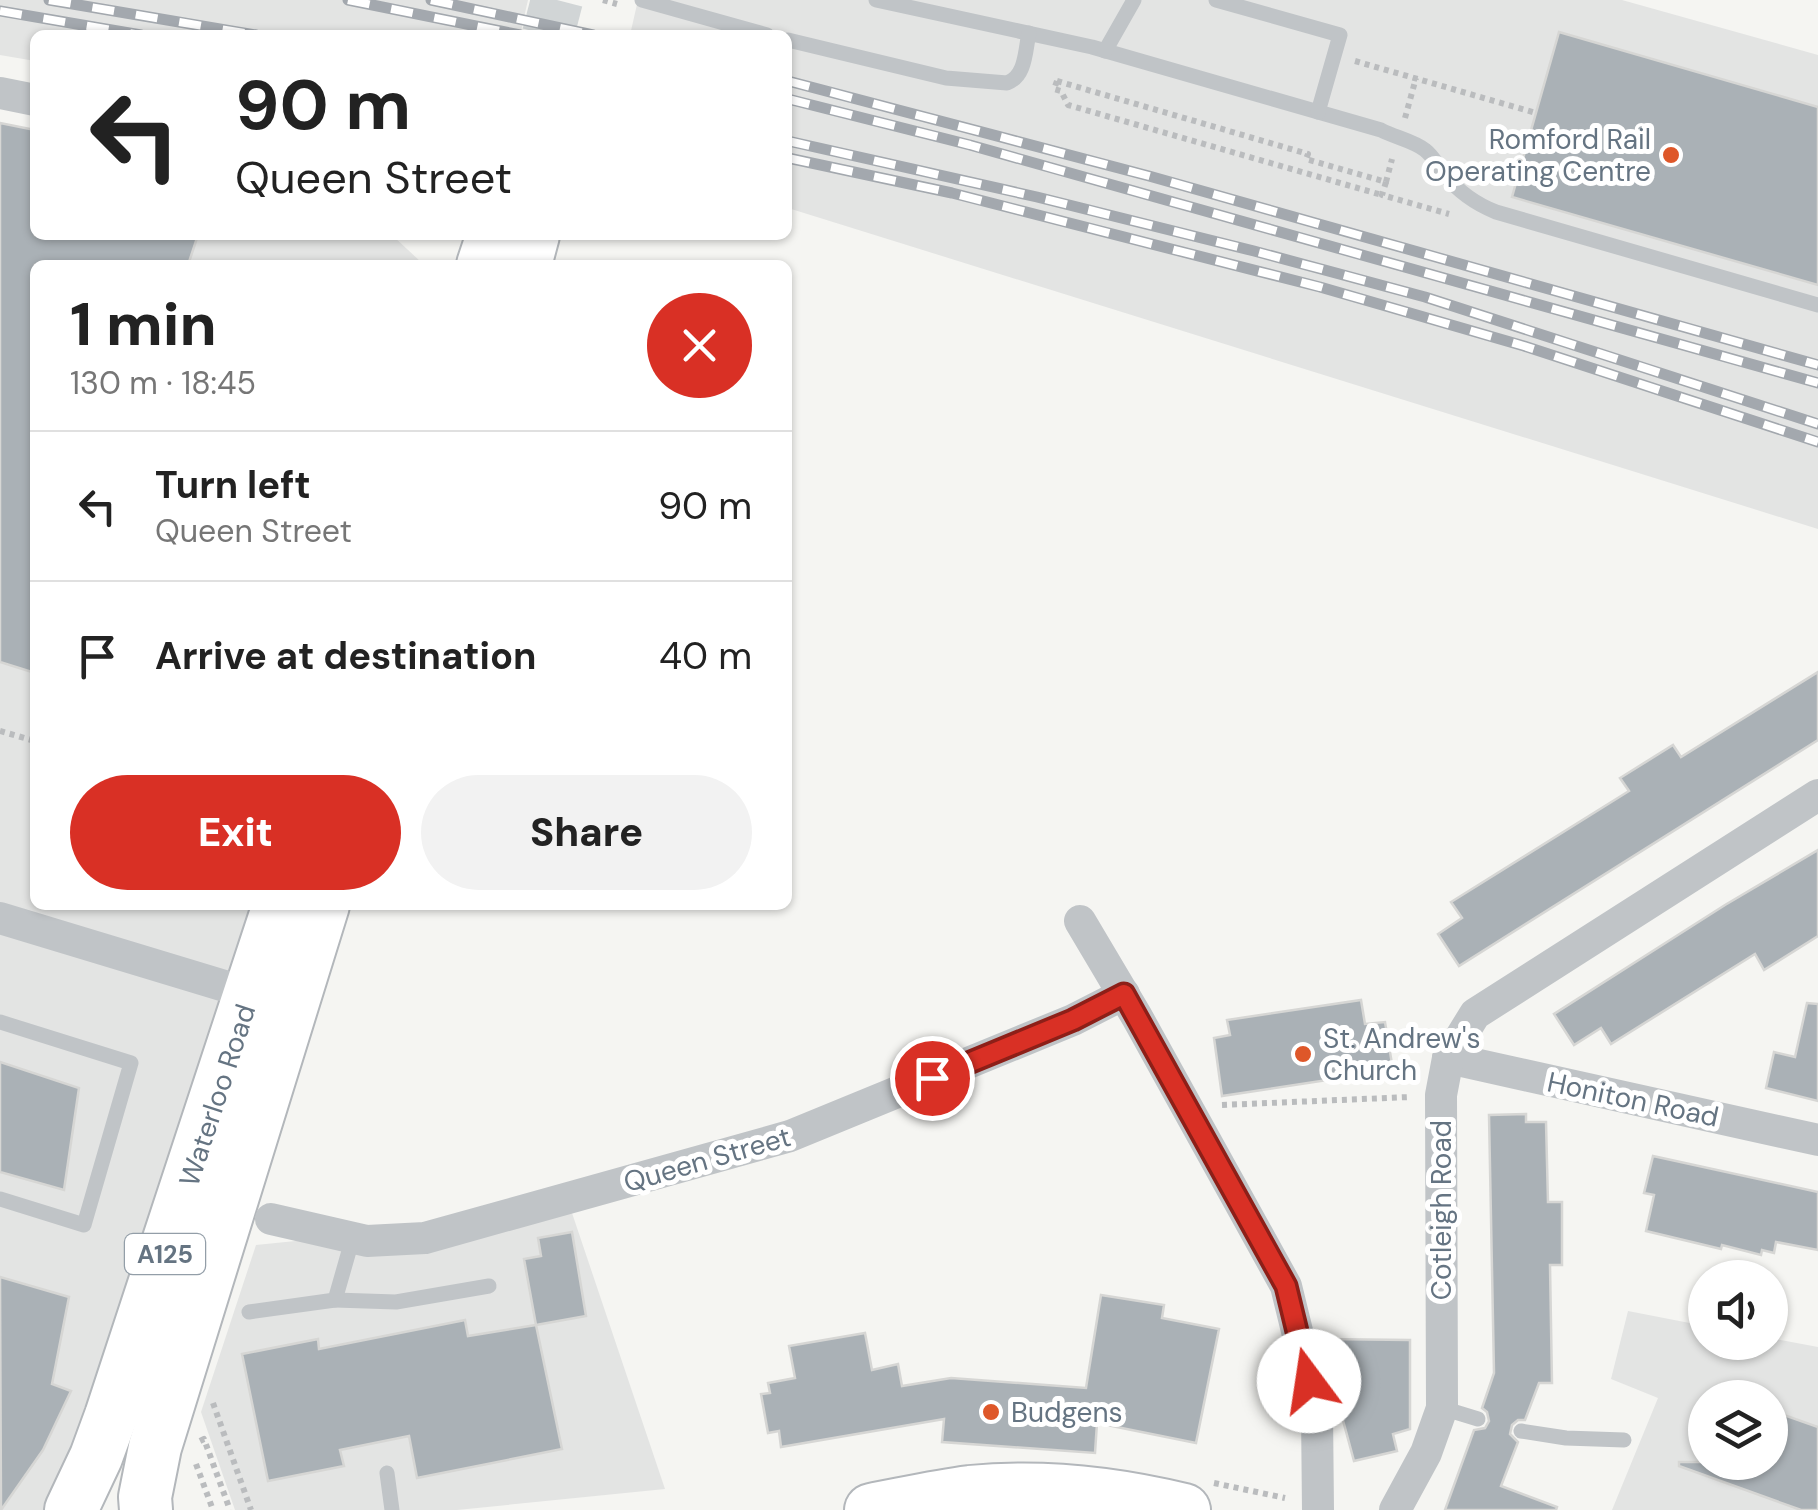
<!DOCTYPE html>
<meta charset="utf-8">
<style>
:root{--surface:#fff;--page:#f2f2f2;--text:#222;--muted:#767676;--line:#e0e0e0;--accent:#d93025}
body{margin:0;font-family:"DM Sans",sans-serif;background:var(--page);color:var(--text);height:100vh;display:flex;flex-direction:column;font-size:38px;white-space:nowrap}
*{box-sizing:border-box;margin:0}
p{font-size:32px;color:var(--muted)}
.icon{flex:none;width:55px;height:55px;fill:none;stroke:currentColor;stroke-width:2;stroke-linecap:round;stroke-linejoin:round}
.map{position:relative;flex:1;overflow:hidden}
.drawer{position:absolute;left:30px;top:260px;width:762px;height:650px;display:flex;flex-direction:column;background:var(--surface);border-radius:15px;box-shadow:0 2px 8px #0004}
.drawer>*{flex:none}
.guide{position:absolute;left:30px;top:30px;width:762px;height:210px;border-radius:15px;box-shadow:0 2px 8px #0004;background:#fff;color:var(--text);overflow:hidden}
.tools{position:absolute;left:1688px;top:1260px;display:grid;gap:20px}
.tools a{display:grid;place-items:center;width:100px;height:100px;border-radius:50%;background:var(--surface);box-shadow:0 2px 8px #0004;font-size:50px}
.pin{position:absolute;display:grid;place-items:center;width:85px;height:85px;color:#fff;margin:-42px;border:5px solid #fff;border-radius:50%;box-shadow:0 2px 10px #0007}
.me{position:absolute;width:110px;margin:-55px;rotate:346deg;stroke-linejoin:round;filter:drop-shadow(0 0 8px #0008)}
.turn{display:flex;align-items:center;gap:35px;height:210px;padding:0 40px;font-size:45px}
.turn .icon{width:130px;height:130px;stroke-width:2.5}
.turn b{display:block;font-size:70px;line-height:85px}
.round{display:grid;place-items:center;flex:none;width:105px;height:105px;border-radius:52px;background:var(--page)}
.head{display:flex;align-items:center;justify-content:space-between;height:170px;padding:0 40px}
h1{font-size:60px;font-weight:800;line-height:75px}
.primary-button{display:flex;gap:20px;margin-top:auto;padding:20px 40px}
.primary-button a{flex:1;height:115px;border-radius:60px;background:var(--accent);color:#fff;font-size:40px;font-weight:800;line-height:115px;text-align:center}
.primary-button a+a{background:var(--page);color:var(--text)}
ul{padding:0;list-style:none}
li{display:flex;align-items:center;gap:30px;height:150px;padding:0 40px;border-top:2px solid var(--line)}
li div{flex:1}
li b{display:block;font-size:38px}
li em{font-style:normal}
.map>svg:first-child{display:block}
.built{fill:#e3e4e3;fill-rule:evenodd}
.building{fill:#aab1b6;stroke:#d6d6d4;stroke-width:2.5}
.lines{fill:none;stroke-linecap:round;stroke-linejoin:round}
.primary-tunnel{stroke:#d1d5d6;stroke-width:52;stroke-dasharray:52 26;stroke-linecap:butt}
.primary-casing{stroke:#b3b7bb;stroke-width:56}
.path{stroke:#babcbe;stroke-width:6;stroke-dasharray:5 5;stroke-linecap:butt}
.service{stroke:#c0c4c7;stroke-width:15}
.minor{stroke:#c0c4c7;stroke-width:32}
.primary{stroke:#fff;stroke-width:52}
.rail-casing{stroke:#a3a8ae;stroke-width:11}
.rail{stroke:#fff;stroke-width:8;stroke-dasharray:22;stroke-linecap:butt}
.route-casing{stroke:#8d1f18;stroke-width:25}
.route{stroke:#d93025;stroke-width:18}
.poi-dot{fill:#de5729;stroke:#fff;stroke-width:4}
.labels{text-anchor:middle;stroke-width:10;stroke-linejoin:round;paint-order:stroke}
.shield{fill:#fff;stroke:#939ea8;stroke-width:2.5}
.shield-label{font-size:25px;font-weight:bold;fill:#657482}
.poi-label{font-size:28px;fill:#657482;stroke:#fff;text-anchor:start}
.street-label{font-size:28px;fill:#657482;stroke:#fff}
</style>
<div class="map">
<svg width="1818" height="1510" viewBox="0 0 1818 1510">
<rect width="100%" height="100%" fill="#f5f5f2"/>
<g class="built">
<polygon points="0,0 528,0 520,35 35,35 35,61 0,55"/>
<polygon points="638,0 1622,0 1818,55 1818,529 788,208 788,35 630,35"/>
<polygon points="0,131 35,235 392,235 422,263 421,265 35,265 35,905 257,905 72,1510 0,1510"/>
<polygon points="572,1213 665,1489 457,1510 235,1510 201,1412 256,1245"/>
<path d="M1628 1311 1705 1326V1342H1770V1338L1818 1347V1510H1612L1658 1398 1611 1379ZM1705 1398H1770V1462H1705Z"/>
</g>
<g class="building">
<polygon points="1559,32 1818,107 1818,285 1512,197"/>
<polygon points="0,123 35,130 35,235 198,235 188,265 35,265 35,673 0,662"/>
<polygon points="1818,672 1818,740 1459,966 1438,934 1462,918 1451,902 1629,791 1620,778 1673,745 1681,757"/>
<polygon points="1818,850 1818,936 1764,970 1755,954 1611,1044 1601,1028 1574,1045 1554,1014 1725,905"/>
<polygon points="1361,1000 1365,1024 1385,1022 1393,1070 1222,1096 1214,1038 1230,1035 1227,1020"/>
<polygon points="1807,1003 1818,1004 1818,1101 1766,1088 1774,1052 1795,1057"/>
<polygon points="0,1062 79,1088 64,1190 0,1172"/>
<polygon points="1526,1114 1526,1122 1546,1122 1548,1202 1562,1202 1562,1265 1550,1265 1552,1383 1539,1383 1525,1420 1518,1420 1512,1425 1510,1434 1518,1442 1501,1486 1557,1507 1556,1510 1445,1510 1474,1430 1485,1428 1489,1421 1487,1412 1482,1408 1494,1373 1489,1115"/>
<polygon points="1653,1156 1818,1192 1818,1250 1776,1242 1774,1253 1762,1250 1761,1255 1722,1245 1721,1249 1646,1231 1654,1195 1644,1193"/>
<polygon points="572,1232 586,1316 536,1325 524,1259 541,1256 538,1238"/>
<polygon points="0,1277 69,1297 52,1384 71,1391 43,1450 1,1510"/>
<polygon points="1101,1295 1164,1305 1162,1318 1219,1329 1196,1443 1097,1423 1095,1453 942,1442 944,1419 781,1447 779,1431 768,1433 761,1394 770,1393 768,1383 795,1378 789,1346 865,1333 872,1370 898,1364 902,1386 951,1378 1086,1388"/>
<polygon points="465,1320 468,1336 536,1325 562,1449 417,1478 409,1436 340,1450 344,1466 268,1481 242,1354 318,1339 319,1349"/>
<polygon points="1321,1339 1410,1340 1410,1429 1393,1434 1397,1451 1354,1461"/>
<polygon points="1770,1410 1818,1427 1818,1510 1801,1510 1679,1466 1679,1462 1770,1462"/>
</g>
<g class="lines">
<polyline class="primary-tunnel" points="548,35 557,0"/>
<g class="primary-casing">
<g id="primary">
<polyline points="483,265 493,235"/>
<polyline points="525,265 533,235"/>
<polyline points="71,1510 96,1457 111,1416 279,905"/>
<polyline points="146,1510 145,1497 155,1447 323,905"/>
<path d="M871 1510C903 1504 937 1496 970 1492 1042 1485 1114 1493 1184 1510"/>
</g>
</g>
<g class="path">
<polyline points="603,0 617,4"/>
<polyline points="1355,61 1536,113"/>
<polyline points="1057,81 1308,154 1306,159 1386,182 1392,159"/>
<polyline points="1057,81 1054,89 1061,91 1068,105 1382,195"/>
<polyline points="1405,118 1416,78"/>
<polyline points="1386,182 1382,195 1449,214"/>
<polyline points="0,731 35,741"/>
<polyline points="1222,1105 1410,1097"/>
<polyline points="213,1403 251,1510"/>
<polyline points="200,1441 204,1439 230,1510"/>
<polyline points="196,1464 213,1510"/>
<polyline points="1214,1483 1285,1498"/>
</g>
<g class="service">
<polyline points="642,0 767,35"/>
<path d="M876 0 1092 47 1381 130C1394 137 1414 141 1425 150 1433 156 1438 166 1445 175 1458 191 1476 204 1496 212L1818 305"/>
<polyline points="1216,0 1340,35 1318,112"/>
<path d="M788 40 946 78 1007 83C1026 76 1025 51 1029 33"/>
<polyline points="1105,51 1134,0"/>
<polyline points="0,1022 131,1063 84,1225 0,1199"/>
<polyline points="335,1300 396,1302 489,1286"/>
<polyline points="249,1312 335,1300 353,1237"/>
<polyline points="1442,1408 1478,1419"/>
<polyline points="1521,1431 1566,1438 1624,1440"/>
<polyline points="387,1473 392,1510"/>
</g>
<g class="minor">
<polyline points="0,93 35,100"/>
<polyline points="0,918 251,994"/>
<polyline points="1080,921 1137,1017 1286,1286 1317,1413 1318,1510"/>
<polyline points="1448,1058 1818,1140"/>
<polyline points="271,1219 367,1241 425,1238 790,1136 1073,1020 1124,994"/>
<polyline points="1395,1510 1426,1453 1442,1408 1441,1095 1448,1058 1475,1014 1818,795"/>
</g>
<use href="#primary" class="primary"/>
<g class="rail-casing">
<g id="rail">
<polyline points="49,0 256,35"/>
<polyline points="348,0 520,35"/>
<polyline points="431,0 593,35"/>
<polyline points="0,11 141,35"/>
<polyline points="788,81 1149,176 1818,365"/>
<polyline points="788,99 970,145 1818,383"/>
<polyline points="788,141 1037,197 1254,251 1425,297 1818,424"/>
<polyline points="788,158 952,193 1320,287 1524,346 1818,442"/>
</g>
</g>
<use href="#rail" class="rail"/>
</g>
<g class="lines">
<g class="route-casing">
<polyline id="route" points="932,1078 1073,1020 1124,994 1286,1286 1309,1381"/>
</g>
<use href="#route" class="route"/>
</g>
<g class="poi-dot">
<circle cx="1671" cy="155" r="10"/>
<circle cx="1303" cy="1054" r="10"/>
<circle cx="991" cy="1412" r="10"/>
</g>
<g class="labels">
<rect class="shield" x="125" y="1234" width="80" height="40" rx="8"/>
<g class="shield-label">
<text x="165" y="1263">A125</text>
</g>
<g class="poi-label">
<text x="1651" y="149" text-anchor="end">Romford Rail<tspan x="1651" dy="32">Operating Centre</tspan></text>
<text x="1323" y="1048">St. Andrew's<tspan x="1323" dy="32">Church</tspan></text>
<text x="1011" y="1422">Budgens</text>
</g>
<g class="street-label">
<text transform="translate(217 1095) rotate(-72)" y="10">Waterloo Road</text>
<text transform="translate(1633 1099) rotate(12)" y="10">Honiton Road</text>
<text transform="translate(707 1159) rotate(-16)" y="10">Queen Street</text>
<text transform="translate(1441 1210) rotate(-90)" y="10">Cotleigh Road</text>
</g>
</g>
</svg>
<div class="tools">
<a><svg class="icon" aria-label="sound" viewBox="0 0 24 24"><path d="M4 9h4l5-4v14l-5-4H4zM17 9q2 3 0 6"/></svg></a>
<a><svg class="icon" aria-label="layers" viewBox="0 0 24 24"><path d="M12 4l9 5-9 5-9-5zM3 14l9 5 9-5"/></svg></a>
</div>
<div class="pin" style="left:932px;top:1078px;background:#d93025"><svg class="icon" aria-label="arrive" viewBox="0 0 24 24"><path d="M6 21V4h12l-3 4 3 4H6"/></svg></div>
<svg class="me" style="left:1309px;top:1381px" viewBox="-20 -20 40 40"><circle r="19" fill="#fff"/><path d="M0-13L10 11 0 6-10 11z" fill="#d93025"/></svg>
<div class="guide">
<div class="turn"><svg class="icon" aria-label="left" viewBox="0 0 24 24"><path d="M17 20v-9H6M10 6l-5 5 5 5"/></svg><div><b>90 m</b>Queen Street</div></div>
</div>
<section class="drawer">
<div class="head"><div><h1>1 min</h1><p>130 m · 18:45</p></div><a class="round" style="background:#d93025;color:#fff"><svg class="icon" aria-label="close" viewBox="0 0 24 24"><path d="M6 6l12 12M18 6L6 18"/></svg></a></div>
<ul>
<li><svg class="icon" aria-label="left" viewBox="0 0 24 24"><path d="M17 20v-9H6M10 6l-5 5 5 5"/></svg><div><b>Turn left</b><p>Queen Street</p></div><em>90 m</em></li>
<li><svg class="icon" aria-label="arrive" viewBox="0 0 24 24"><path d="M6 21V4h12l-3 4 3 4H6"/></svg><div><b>Arrive at destination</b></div><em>40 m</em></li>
</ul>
<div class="primary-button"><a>Exit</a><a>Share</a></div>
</section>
</div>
